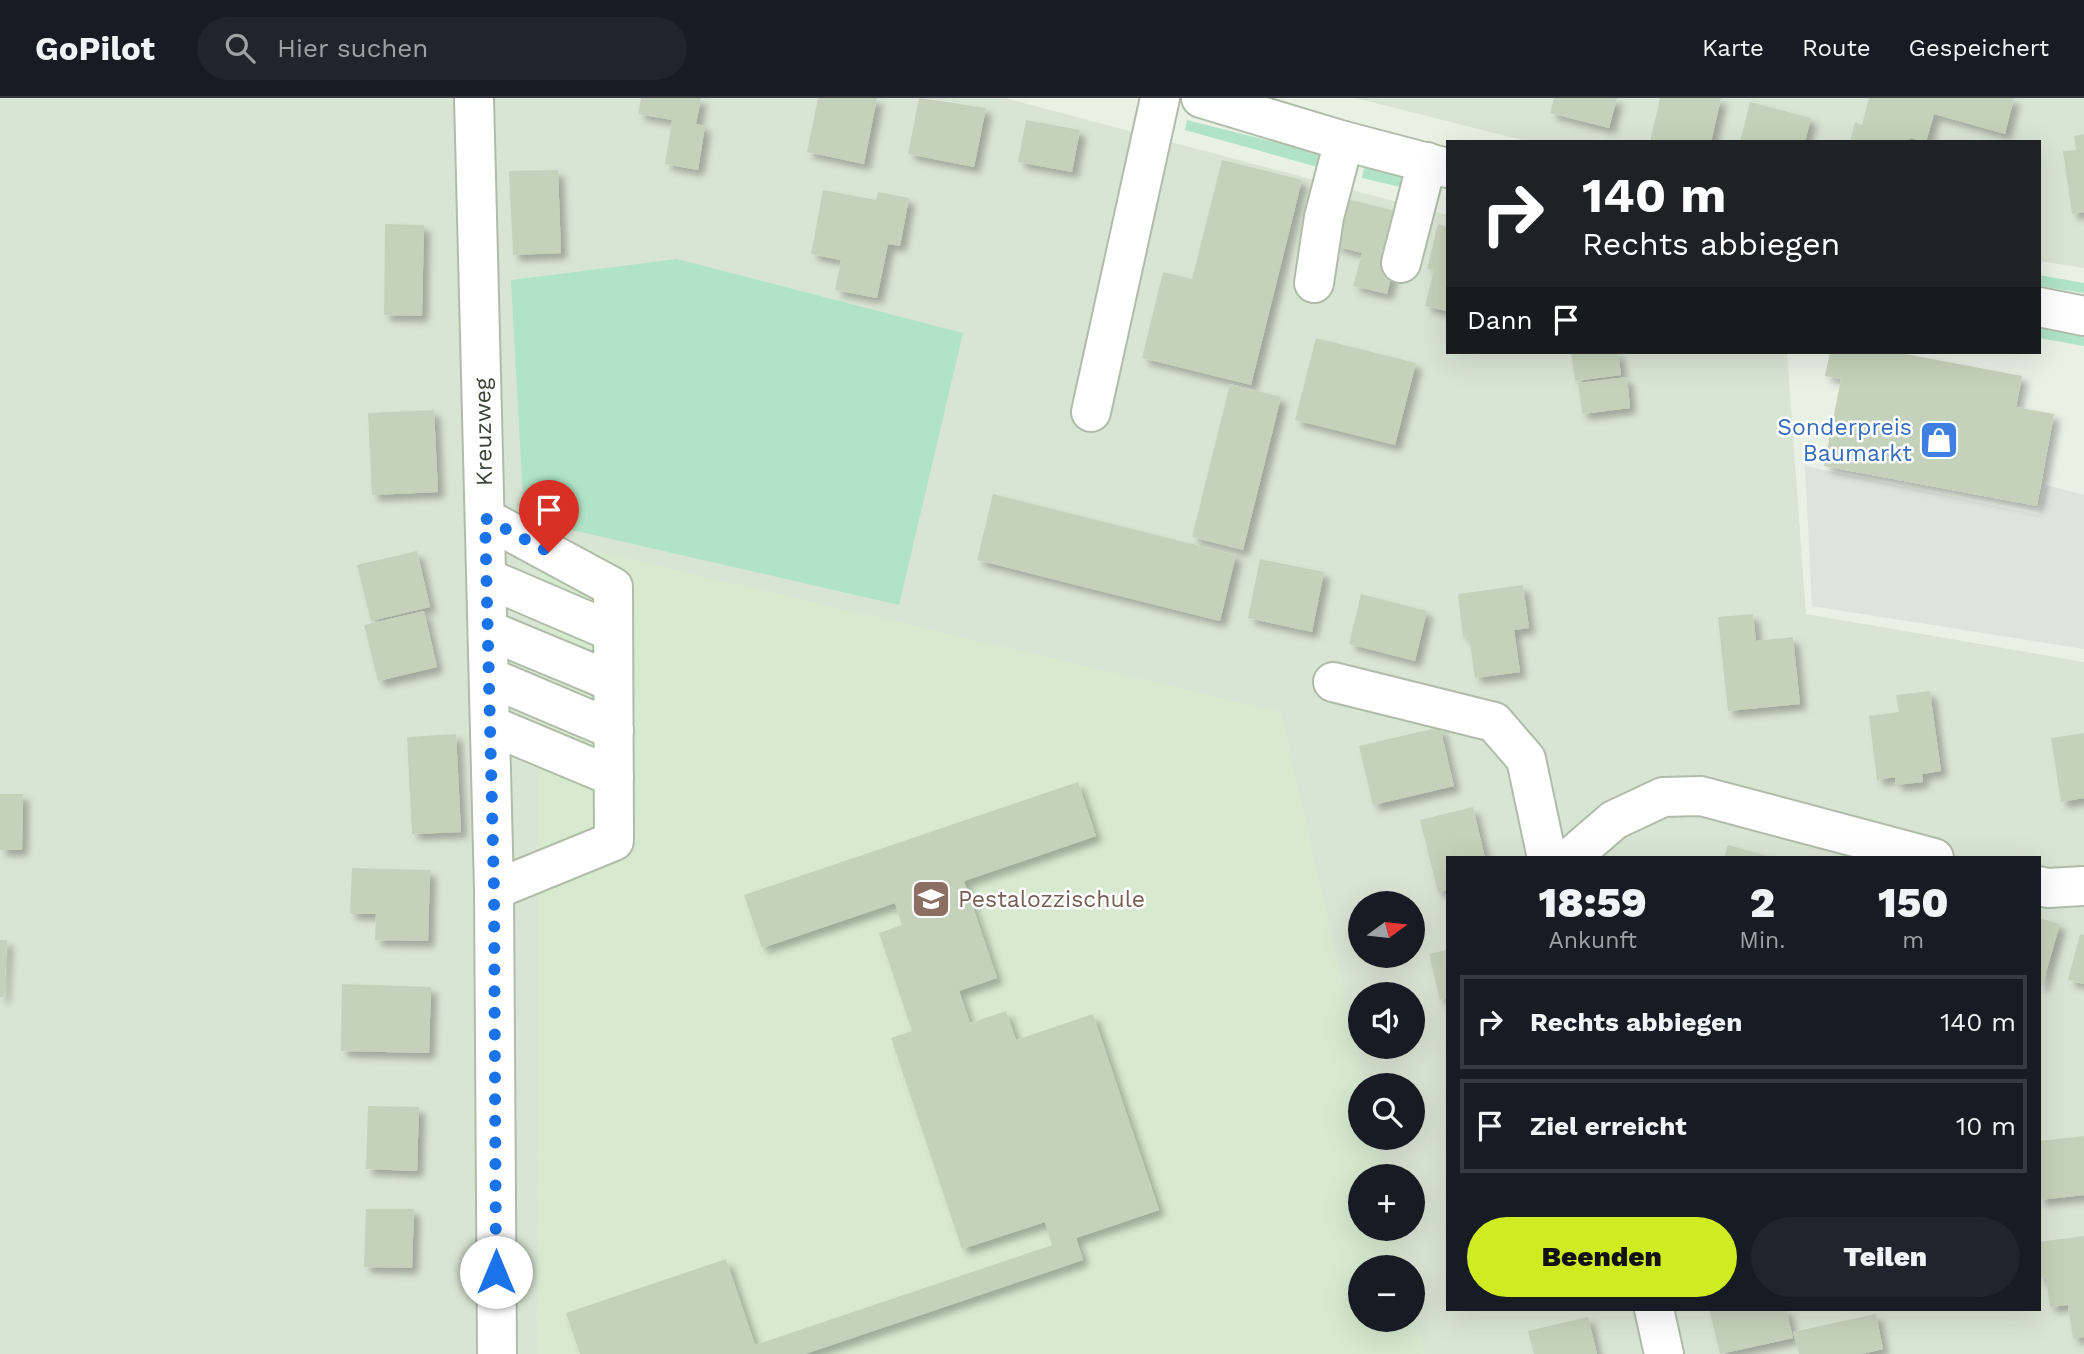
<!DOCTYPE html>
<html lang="de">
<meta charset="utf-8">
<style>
:root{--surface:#171b24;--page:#20242c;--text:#f1f3f6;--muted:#9ea1a6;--line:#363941;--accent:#cfec22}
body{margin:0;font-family:"Work Sans",sans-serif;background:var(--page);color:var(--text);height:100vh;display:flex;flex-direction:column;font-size:26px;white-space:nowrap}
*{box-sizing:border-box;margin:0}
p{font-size:23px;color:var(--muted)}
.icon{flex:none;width:38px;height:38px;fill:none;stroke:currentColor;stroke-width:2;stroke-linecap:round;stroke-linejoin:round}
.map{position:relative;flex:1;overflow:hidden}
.sheet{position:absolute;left:1446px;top:758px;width:595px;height:455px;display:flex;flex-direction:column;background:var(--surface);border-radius:0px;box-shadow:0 7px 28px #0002}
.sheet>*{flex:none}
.top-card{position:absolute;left:1446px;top:42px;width:595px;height:214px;border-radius:0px;box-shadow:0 7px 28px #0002;background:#202124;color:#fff;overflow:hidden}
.needle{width:46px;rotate:75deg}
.buttons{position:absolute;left:1348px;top:793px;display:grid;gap:14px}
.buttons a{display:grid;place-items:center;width:77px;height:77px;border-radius:50%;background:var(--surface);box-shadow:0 7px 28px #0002;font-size:35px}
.pin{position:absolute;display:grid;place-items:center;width:60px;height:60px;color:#fff;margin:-72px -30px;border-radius:50% 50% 50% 0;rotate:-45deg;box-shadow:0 0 7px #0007}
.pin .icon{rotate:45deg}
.me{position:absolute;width:77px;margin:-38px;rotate:0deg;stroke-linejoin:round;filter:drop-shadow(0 0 5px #0008)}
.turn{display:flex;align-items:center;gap:24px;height:147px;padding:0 21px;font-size:32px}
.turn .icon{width:91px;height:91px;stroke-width:2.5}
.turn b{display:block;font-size:49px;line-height:60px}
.then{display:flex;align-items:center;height:66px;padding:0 21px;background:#0003;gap:14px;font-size:26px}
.eta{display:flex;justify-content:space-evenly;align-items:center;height:119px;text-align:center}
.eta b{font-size:42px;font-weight:800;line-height:49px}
.cta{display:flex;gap:14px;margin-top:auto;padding:14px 21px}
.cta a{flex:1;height:80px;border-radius:42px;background:var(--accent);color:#111;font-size:28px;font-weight:800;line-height:80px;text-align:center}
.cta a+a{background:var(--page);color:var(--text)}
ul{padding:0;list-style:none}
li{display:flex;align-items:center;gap:21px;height:94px;margin:0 14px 10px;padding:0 7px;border:4px solid var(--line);border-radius:0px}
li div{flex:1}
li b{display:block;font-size:26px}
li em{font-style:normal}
header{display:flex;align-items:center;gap:42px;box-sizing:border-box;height:98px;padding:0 35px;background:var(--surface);border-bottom:2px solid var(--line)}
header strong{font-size:33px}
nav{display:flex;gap:38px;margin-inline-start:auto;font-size:24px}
.search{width:490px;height:63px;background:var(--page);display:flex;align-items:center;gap:18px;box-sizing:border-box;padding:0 24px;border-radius:38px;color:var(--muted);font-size:26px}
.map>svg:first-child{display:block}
.residential{fill:#d9e5d4;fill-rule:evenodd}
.education{fill:#d7ead0}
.green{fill:#b0e3c7}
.parking{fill:#dfe2dd}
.building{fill:#c5d2bb;filter:url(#shadow)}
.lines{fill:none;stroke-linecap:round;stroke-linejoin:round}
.minor-casing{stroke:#b0bca9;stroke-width:42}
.minor{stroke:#fff;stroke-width:38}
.route{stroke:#1a73e8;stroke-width:12;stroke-dasharray:0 21.6}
.labels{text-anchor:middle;stroke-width:5;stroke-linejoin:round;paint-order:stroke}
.shop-label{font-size:23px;fill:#366cbe;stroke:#fff;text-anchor:end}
.street-label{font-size:23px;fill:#3b4335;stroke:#fff}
.education-label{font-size:23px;fill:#785e54;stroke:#fff;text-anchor:start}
</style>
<header>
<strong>GoPilot</strong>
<div class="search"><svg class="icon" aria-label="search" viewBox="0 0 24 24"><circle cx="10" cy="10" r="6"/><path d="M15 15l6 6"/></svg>Hier suchen</div>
<nav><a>Karte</a><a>Route</a><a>Gespeichert</a></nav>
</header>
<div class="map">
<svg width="2084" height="1256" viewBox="0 0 2084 1256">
<defs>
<filter id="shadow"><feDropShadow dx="6" dy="6" stdDeviation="3.5" flood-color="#0004"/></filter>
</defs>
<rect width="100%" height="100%" fill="#e9f1e5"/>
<g class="residential">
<path d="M0 0H1005L1447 117V254H1787L1806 516 2084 564V1256H0ZM1447 760H2039V1211H1447ZM1360 805H1412V858H1360ZM1360 896H1412V948H1360ZM1360 987H1412V1040H1360ZM1360 1078H1412V1130H1360ZM1360 1169H1412V1222H1360Z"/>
<polygon points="1355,0 2084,0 2084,170 2039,163 2039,44 1530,44"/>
</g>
<polygon class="education" points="539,440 1281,614 1365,987 1360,987 1360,1040 1376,1040 1385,1078 1360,1078 1360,1130 1397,1131 1405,1169 1360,1169 1360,1222 1412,1222 1412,1199 1425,1256 537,1256"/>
<g class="green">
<polygon points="1187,22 1325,57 1321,70 1185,32"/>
<polygon points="1364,69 1415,81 1413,92 1362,80"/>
<polygon points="677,161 963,235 899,507 524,421 511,182"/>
<polygon points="2039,177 2084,185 2084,195 2039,188"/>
<polygon points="2039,228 2084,239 2084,248 2039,240"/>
</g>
<polygon class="parking" points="1805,368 2039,417 2046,387 2084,397 2084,551 1812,508"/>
<g class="building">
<polygon points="641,0 701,0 696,26 705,28 698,72 665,66 672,22 638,16"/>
<polygon points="818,0 877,0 864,66 807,54"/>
<polygon points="919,0 986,10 974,69 908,56"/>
<polygon points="1554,0 1617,0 1609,30 1550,15"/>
<polygon points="1660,0 1721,0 1711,44 1650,44"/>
<polygon points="1869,0 2014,0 2005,36 1934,16 1926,44 1910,40 1909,44 1850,44 1855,24 1862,27"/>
<polygon points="1750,4 1811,20 1805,44 1740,44"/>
<polygon points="1026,22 1080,32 1072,74 1018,64"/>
<polygon points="2084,36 2084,114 2072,116 2063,53 2076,52 2074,38"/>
<polygon points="1222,62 1302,82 1251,287 1142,260 1163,174 1192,181"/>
<polygon points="558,72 561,155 513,157 509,73"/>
<polygon points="823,92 876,102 878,94 909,100 900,148 888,146 877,200 835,192 841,162 811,156"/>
<polygon points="1347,101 1407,116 1387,196 1353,188 1362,155 1335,148"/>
<polygon points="385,126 424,127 422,218 384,217"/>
<polygon points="1438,126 1447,129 1447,213 1425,208 1434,172 1427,171"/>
<polygon points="1316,240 1416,265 1395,347 1295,322"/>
<polygon points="1571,254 1618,254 1621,277 1575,283"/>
<polygon points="1830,254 1895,254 2022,278 2016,309 2054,316 2037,408 1824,368 1841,281 1825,278"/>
<polygon points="1627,279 1630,310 1582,316 1578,285"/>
<polygon points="1230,286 1281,299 1243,452 1192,439"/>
<polygon points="434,312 438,394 372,397 368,315"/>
<polygon points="993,396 1236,457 1220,523 977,462"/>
<polygon points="417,453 430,509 371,523 357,467"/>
<polygon points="1260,461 1324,474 1312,534 1248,520"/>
<polygon points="1523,487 1529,530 1514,532 1520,574 1475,580 1469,538 1463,539 1458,496"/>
<polygon points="1361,496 1427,513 1415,563 1349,546"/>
<polygon points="424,513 437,569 378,583 364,527"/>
<polygon points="1753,516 1756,543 1793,539 1800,606 1728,613 1718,519"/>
<polygon points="1930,593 1941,673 1922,676 1923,684 1896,687 1895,679 1877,682 1869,618 1899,614 1896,597"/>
<polygon points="1440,629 1454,688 1373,707 1359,648"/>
<polygon points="2084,635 2084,700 2061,704 2051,640"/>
<polygon points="456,636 461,734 412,736 407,639"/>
<polygon points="1078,684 1096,738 964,783 997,880 959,893 970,925 1006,913 1016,942 1093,916 1159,1112 1076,1140 1083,1162 805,1256 580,1256 566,1215 726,1161 755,1247 1052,1147 1045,1124 962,1151 891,940 912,933 879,835 902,827 895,805 762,850 744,797"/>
<polygon points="0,696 23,696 22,752 0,752"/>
<polygon points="1473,709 1485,760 1447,760 1447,792 1438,794 1420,722"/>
<polygon points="1728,747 1771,759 1771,760 1724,760"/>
<polygon points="352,770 430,772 428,843 375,842 376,816 350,816"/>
<polygon points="2039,820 2060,826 2042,888 2039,887"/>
<polygon points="2080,836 2084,837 2084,886 2068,882"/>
<polygon points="0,842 7,842 4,899 0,899"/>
<polygon points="1447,852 1447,900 1440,902 1429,856"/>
<polygon points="342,886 431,889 429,955 341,953"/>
<polygon points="368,1008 419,1009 417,1073 366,1071"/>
<polygon points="2084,1038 2084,1097 2039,1102 2039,1043"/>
<polygon points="366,1111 414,1111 412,1170 364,1169"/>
<polygon points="2084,1138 2084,1239 2073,1241 2068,1207 2050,1209 2046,1179 2039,1180 2039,1144"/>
<polygon points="1709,1211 1786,1211 1793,1240 1720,1256"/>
<polygon points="1876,1216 1883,1251 1862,1256 1799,1256 1793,1234"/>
<polygon points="1588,1219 1597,1256 1534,1256 1528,1233"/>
</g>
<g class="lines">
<g class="minor-casing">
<g id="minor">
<polyline points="474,0 494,792 497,1256"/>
<polyline points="1201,0 1344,43 1447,70"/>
<polyline points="1401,165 1427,64"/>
<polyline points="1314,185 1324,119 1344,43"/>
<polyline points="2039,209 2084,218"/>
<polyline points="1091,314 1160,0"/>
<polyline points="485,420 613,489 614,743 494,792"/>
<polyline points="487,480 613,534"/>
<polyline points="488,532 613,584"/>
<polyline points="489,579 614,632"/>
<polyline points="1333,584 1494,624 1526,661 1547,760"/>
<polyline points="490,627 614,679"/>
<polyline points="1570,760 1614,722 1663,699 1701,698 1934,760"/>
<polyline points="2039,788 2048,790 2084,788"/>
<polyline points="1654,1211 1664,1256"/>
</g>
</g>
<use href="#minor" class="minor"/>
</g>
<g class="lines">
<polyline class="route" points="496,1174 494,792 485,420 549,454"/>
</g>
<defs>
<g id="shop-square" transform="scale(2.0125)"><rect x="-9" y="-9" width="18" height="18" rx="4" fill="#3f7fe0" stroke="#fff"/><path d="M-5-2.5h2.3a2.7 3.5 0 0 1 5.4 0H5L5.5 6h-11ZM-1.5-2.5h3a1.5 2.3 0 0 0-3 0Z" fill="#fff"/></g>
<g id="school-square" transform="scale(2.0125)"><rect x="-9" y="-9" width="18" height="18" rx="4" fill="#8d6e63" stroke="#fff"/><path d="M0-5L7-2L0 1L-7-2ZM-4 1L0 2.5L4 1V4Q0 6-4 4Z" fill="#fff"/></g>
</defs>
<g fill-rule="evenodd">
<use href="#shop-square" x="1939" y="342"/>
<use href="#school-square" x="931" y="801"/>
</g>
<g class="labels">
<g class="shop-label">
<text x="1912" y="337">Sonderpreis<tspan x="1912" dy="26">Baumarkt</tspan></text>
</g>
<g class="street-label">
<text transform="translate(483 334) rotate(-91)" y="8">Kreuzweg</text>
</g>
<g class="education-label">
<text x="958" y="809">Pestalozzischule</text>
</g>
</g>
</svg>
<div class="buttons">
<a><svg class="needle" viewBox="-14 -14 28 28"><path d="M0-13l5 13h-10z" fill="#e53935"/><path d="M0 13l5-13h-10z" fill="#9ea1a6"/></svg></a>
<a><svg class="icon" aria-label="sound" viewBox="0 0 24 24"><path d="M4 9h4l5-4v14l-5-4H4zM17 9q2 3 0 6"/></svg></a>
<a><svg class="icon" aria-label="search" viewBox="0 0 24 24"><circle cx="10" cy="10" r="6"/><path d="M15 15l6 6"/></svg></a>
<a>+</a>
<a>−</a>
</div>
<div class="pin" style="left:549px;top:454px;background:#d93025"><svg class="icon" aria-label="arrive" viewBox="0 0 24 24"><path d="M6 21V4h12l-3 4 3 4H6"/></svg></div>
<svg class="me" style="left:496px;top:1174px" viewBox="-20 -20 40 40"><circle r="19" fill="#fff"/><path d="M0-13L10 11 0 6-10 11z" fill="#1a73e8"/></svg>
<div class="top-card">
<div class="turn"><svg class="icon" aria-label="right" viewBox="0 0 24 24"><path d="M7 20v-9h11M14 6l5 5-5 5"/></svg><div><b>140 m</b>Rechts abbiegen</div></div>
<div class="then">Dann<svg class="icon" aria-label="arrive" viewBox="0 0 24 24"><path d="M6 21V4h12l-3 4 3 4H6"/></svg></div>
</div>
<section class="sheet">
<div class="eta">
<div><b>18:59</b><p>Ankunft</p></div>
<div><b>2</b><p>Min.</p></div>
<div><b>150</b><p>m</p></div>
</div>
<ul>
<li><svg class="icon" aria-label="right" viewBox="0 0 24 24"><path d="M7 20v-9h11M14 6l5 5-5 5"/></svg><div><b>Rechts abbiegen</b></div><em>140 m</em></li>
<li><svg class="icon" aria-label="arrive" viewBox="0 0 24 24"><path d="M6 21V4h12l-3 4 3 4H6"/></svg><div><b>Ziel erreicht</b></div><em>10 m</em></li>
</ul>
<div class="cta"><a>Beenden</a><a>Teilen</a></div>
</section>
</div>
